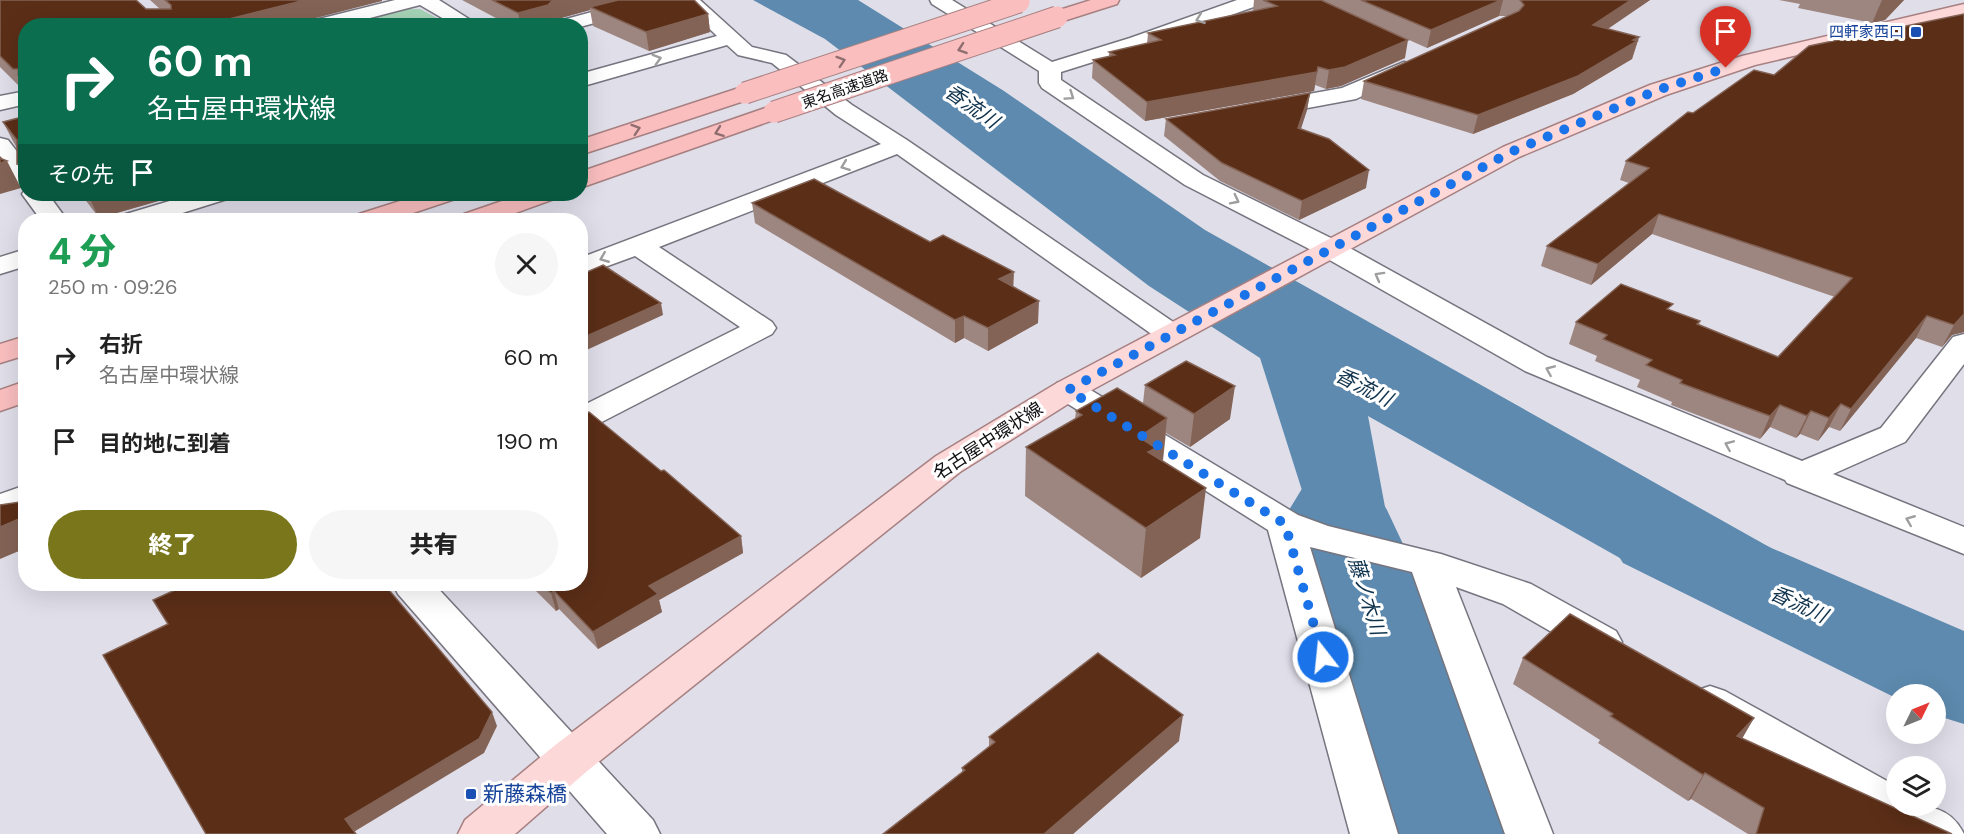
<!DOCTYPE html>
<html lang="ja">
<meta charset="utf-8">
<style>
:root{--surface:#fff;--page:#f6f6f6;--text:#222;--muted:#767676;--accent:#79761b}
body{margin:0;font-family:"DM Sans","Noto Sans JP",sans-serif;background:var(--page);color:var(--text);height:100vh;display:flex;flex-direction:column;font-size:22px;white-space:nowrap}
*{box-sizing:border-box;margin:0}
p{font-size:20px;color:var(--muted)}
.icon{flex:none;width:33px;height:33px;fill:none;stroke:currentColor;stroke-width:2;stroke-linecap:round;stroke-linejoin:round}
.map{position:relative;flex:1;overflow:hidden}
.side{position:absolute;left:18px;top:213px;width:570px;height:378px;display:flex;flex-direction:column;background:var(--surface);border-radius:24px;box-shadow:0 6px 24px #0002}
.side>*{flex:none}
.banner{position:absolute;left:18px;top:18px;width:570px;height:183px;border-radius:24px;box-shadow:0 6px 24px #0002;background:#0b6e4f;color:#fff;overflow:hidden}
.needle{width:39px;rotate:47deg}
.buttons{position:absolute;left:1886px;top:684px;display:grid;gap:12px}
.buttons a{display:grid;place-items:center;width:60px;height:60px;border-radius:50%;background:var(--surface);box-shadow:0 6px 24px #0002;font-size:30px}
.pin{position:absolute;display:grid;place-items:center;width:51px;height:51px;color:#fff;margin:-62px -26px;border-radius:50% 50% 50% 0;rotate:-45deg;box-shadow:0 0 6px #0007}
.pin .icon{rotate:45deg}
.me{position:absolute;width:66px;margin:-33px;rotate:344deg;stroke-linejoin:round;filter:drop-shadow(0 0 4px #0008)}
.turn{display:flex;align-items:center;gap:21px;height:126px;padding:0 30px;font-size:27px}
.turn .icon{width:78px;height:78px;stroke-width:2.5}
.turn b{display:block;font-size:42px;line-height:51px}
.then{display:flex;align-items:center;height:57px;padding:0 30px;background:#0003;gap:12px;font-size:22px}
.round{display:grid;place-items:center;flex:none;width:63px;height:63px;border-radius:32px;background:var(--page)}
.overview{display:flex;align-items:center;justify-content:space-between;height:102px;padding:0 30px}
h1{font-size:36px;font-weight:800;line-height:45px;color:#1e9e55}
.primary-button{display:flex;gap:12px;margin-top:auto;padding:12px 30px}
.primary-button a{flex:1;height:69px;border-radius:36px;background:var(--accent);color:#fff;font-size:24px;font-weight:800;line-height:69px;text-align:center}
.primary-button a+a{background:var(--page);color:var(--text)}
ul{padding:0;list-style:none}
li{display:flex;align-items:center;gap:18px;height:84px;padding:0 30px}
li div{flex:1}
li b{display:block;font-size:22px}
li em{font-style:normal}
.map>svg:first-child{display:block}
.green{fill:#a6d3b6}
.water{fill:#5d8aae}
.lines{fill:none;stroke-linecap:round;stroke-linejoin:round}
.river{fill:#5d8aae;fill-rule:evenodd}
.minor-casing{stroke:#76747e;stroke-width:3}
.major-casing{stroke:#a78082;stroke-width:3}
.highway-casing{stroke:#a78082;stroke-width:3}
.minor{fill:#fff;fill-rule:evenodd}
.major{fill:#fcd8d9;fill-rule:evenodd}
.highway{fill:#fabebf;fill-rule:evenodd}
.highway-bridge-casing{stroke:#a78082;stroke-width:23;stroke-linecap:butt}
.highway-bridge{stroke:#fabebf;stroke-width:21}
.wall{fill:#9e8680}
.shaded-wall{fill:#836356}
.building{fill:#5b2e17;stroke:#836356;stroke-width:1.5}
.oneway{stroke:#9f9e9f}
.oneway2{stroke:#906e70}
.route{stroke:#1a73e8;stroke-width:10;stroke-dasharray:0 18}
.transit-dot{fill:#1a4fb4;stroke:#fff;stroke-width:2}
.labels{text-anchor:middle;stroke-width:6;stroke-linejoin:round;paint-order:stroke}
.far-transit-label{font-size:15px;fill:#164399;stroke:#fff;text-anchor:end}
.far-street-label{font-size:15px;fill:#0e0d10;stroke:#fff}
.street-label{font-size:18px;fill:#0e0d10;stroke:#fff}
.water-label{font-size:20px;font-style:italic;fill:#0e324c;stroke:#fff}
.near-transit-label{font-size:21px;fill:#164399;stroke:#fff;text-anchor:start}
</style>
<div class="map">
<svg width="1964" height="834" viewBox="0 0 1964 834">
<rect width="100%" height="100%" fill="#e0dee9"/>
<polygon class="green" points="410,9 420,9 450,25 344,25"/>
<polygon class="water" points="753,0 858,0 1004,91 1205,230 1771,548 1774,629 1627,562 1368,416 1408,630 1346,629 1260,358 1149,286 825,39"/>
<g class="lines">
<g class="river">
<polygon points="1338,477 1373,487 1387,510 1403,544 1504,834 1374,834 1301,544 1289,510 1303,487"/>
<polygon points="1659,505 1695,515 1964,631 1964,724 1935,715 1935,694 1896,694 1896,698 1623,563 1608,539 1623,515"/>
</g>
<g class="minor-casing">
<g id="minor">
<polygon points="395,0 439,0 480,26 456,26 420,5 339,26 305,26 307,22"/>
<polygon points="636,0 666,0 664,4 580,27 553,26 555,22"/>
<polygon points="680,0 700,0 752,47 786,55 852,105 907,140 1182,328 1186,334 1182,340 1171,343 1160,340 897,154 659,247 772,322 776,328 772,334 592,427 580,430 580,407 740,327 635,256 580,276 580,258 881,144 836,115 772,63 738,55 727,45 580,87 580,74 717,36"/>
<polygon points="930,0 952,0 1052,62 1130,38 1237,0 1264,0 1262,4 1144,46 1061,72 1061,80 1203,175 1339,242 1547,357 1802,461 1881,428 1953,337 1964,334 1964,364 1905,442 1833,474 1964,527 1964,554 1787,483 1785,480 1525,371 1319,254 1185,185 1042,88 1039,83 1039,71 932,4"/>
<polygon points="1404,62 1411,64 1414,68 1411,72 1356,99 1265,116 1257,114 1254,109 1257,104 1265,102 1342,88"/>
<polygon points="26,91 26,104 0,110 0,96"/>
<polygon points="0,138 8,140 26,163 26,187 17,185 0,162"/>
<polygon points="26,189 26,194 48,194 67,220 41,220 22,194"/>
<polygon points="193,194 231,194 227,199 160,220 122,220 126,214"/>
<polygon points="26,249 26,266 0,274 0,257"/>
<polygon points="1068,380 1079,383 1298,515 1328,526 1441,554 1531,584 1616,631 1622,642 1616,653 1602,657 1588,653 1503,604 1456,587 1553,834 1505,834 1412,572 1310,547 1398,834 1350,834 1268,530 1057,397 1052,390 1057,383"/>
<polygon points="26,485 26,510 0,519 0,494"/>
<polygon points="393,584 434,584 653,820 660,834 607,834 398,594"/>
<path d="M1710 686 1725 691 1896 786V806C1926 806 1949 804 1964 834H1899L1695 715 1689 703 1695 691Z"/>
</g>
</g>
<g class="major-casing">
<polygon id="major" points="1964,4 1964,16 1755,65 1666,95 1519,157 1079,397 960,472 586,772 515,834 458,834 465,820 554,746 936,456 1057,383 1503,147 1650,85 1742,56"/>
</g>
<g class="highway-casing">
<g id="highway">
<polygon points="1091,0 1119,0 1117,4 1057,23 1050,21 1047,17 1050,13"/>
<polygon points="745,86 753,88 756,93 753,98 580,155 580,140"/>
<polygon points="774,105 782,107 785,112 782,117 580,188 580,172"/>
<polygon points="422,194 459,194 455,199 392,220 355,220 359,214"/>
<polygon points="522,194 558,194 554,199 496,220 460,220 464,214"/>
<polygon points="26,336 26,355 0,363 0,344"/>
<polygon points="26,381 26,402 0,411 0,390"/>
</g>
</g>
<use href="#minor" class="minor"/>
<use href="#major" class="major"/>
<use href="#highway" class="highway"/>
<g class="highway-bridge-casing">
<g id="highway-bridge">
<polyline points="745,93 1019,2"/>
<polyline points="774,112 1057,17"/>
</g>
</g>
<use href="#highway-bridge" class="highway-bridge"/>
</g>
<g class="wall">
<polygon points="0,0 146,9 160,9 150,0 382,0 382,1 26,26 26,89 22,89 0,67"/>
<polygon points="462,0 694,0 708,14 710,32 649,51 593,26 590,10 554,20 552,23 543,26 511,26"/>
<polygon points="1254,0 1650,0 1608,29 1639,37 1632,59 1573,94 1473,134 1361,99 1364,81 1507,16 1499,16 1427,48 1340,9 1405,58 1341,86 1326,89 1315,85 1314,91 1145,121 1092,78 1093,60 1109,57 1109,52 1147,44 1148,33 1253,11"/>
<polygon points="1779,0 1904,0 1885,20 1872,23 1798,8 1800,4"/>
<polygon points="1310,93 1307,110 1301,129 1366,188 1299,220 1220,181 1164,136 1166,119"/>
<polygon points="1688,112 1964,332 1952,335 1942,347 1916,338 1840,431 1829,427 1818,441 1800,434 1796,438 1770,427 1760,439 1671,405 1672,402 1637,387 1640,380 1595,361 1597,356 1569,344 1576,322 1671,310 1700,321 1699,325 1778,357 1835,297 1652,234 1591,285 1541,266 1547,246 1629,183 1620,180 1626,161"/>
<polygon points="26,116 17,148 14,143 3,122"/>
<polygon points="81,194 175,194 176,196 99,218"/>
<polygon points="752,203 1013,287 1038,323 988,351 964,338 955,343 755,223"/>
<polygon points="1145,385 1230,419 1190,447 1166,433 1163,461 1200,538 1141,578 1025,496 1026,447 1075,419 1076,411 1143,403"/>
<polygon points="741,536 743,553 659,600 662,612 598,649 559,609 556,611 529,584 580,584"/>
<polygon points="1523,658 1754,718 1742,738 1952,834 1748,834 1691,799 1688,801 1598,743 1600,740 1513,684"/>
<polygon points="989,737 1179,741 1073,834 883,834 962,772 962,768 989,747"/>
</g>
<g class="shaded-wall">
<polygon points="305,0 382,0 382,1 285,26 201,26"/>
<polygon points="557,0 627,0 590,7 590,10 554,20 552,23 543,26 521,26 518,13"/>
<polygon points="1501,0 1503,0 1499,16 1427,48 1431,30"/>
<polygon points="1631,0 1650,0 1588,42 1593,25"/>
<polygon points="1882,0 1904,0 1885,20 1872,23"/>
<polygon points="708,14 710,32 649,51 646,32"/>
<polygon points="1639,37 1632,59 1573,94 1473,134 1478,115"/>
<polygon points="1408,40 1405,58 1341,86 1326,89 1329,70"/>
<polygon points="1318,67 1314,91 1145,121 1147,102"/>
<polygon points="1310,93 1307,110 1295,146 1298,128"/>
<polygon points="7,161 21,188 0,194 0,163"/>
<polygon points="26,161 26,180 17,164"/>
<polygon points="1369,170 1366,188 1299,220 1302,201"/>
<polygon points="94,194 175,194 176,196 99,218 88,195"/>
<polygon points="1659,214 1652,234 1591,285 1598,264"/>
<polygon points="1014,272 1013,293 999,279"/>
<polygon points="1039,301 1038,323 988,351 988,328"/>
<polygon points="661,303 663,315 580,353 580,339"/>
<polygon points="1964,314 1964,332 1952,335 1942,347 1954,325"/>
<polygon points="964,316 964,338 955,343 955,320"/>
<polygon points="1927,316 1916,338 1840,431 1851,409"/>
<polygon points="1235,386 1230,419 1190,447 1194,414"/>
<polygon points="1841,404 1829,427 1818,441 1829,418"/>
<polygon points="1780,405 1770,427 1760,439 1770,416"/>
<polygon points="1811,411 1800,434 1796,438 1807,416"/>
<polygon points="1167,418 1162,466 1154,472 1139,437"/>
<polygon points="1206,488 1200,538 1141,578 1146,528"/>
<polygon points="26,516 26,548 0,559 0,527"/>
<polygon points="741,536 743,553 659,600 662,612 598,649 593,632 649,586"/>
<polygon points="554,591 559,609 556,611 551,593"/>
<polygon points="492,712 497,726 484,753 352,833 345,819"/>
<polygon points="1183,715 1179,741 1073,834 1044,834"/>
<polygon points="1754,718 1739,744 1737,736"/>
<polygon points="1705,773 1691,799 1688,801 1703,775"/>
</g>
<g class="building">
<polygon points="0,0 136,0 146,9 171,9 171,5 165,0 305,0 201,26 26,26 26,82 18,75 18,69 13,69 0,56"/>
<polygon points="492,0 557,0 551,2 548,5 518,13"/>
<polygon points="618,0 694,0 708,14 646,32 590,7"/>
<polygon points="1263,0 1321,0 1408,40 1345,67 1329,70 1318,67 1317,72 1147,102 1093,60 1115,55 1109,52 1161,40 1148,33 1277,6"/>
<polygon points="1361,0 1501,0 1431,30"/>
<polygon points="1520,0 1631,0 1593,25 1639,37 1633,40 1637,41 1578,76 1478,115 1364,81 1519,11 1524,5"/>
<polygon points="1964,14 1964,314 1954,325 1927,316 1851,409 1841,404 1829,418 1811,411 1807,416 1780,405 1770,416 1680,383 1682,380 1646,365 1652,360 1603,339 1607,335 1576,322 1621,284 1673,304 1667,309 1700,321 1697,324 1778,357 1852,278 1659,214 1598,264 1547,246 1649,168 1626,161 1688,112 1693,113 1754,70 1774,75 1809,46"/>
<polygon points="1310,93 1298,128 1329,139 1369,170 1302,201 1222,163 1166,119"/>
<polygon points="26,116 26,161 17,164 17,140 3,122"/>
<polygon points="0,157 2,159 7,161 0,163"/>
<polygon points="814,179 930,242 943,235 1014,272 999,279 1039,301 988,328 964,316 955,320 752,203"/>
<polygon points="603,265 661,303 580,339 580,275"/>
<polygon points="1186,361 1235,386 1194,414 1145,385"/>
<polygon points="1117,388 1167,418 1139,437 1156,448 1148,452 1206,488 1146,528 1026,447 1082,415 1076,411"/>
<polygon points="589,412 661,471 664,470 741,536 649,586 658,594 593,632 554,591 551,593 541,584 580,584 580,414"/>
<polygon points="26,501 26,516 0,527 0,505"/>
<polygon points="188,584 384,584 492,712 479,739 345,819 356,834 206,834 103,655 168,624 153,600"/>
<polygon points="1570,614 1754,718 1737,736 1952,834 1756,834 1764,808 1705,773 1703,775 1610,716 1613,714 1523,658"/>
<polygon points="1098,653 1183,715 1044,834 883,834 965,770 962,768 995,742 989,737"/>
</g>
<defs><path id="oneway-chevron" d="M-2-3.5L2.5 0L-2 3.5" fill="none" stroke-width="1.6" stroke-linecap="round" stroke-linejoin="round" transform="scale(1.5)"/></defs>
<g class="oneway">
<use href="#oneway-chevron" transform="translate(1200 19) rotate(160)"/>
<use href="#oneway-chevron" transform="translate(657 59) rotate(-16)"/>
<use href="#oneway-chevron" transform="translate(1070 96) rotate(34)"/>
<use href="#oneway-chevron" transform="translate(845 166) rotate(159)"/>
<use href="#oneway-chevron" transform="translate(1235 200) rotate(27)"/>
<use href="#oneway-chevron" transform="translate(604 258) rotate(158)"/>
<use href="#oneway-chevron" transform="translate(1379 276) rotate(-151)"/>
<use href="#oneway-chevron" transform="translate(1550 370) rotate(-157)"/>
<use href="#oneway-chevron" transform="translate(1729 445) rotate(-157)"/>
<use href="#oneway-chevron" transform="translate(1910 520) rotate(-158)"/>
</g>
<g class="oneway2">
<use href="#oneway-chevron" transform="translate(962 49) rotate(161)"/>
<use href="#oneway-chevron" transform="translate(841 61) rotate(-18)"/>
<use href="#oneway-chevron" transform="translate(636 129) rotate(-18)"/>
<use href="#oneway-chevron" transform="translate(719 132) rotate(160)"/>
</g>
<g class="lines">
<polyline class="route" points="1323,657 1285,524 1068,390 1511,152 1658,90 1726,68"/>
</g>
<g class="transit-dot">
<rect x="1910" y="26" width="12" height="12" rx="3"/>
<rect x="465" y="788" width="12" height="12" rx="3"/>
</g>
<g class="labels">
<g class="far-transit-label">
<text x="1904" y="37">四軒家西口</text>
</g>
<g class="far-street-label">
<text transform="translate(845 89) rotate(-19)" y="5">東名高速道路</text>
</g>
<g class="street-label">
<text transform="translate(988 441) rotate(-33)" y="6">名古屋中環状線</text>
</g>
<g class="water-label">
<text transform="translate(972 106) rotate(35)" y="7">香流川</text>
<text transform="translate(1364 387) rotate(27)" y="7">香流川</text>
<text transform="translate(1367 596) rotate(73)" y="7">藤ノ木川</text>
<text transform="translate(1799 604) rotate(25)" y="7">香流川</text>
</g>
<g class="near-transit-label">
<text x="483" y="801">新藤森橋</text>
</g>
</g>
</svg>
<div class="buttons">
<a><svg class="needle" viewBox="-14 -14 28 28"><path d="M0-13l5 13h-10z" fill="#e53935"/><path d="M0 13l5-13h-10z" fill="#767676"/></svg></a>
<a><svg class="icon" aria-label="layers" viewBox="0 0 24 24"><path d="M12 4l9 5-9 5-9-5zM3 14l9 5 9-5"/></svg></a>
</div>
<div class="pin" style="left:1726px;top:68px;background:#d93025"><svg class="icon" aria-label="arrive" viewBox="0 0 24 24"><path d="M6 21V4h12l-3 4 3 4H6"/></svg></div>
<svg class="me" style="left:1323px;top:657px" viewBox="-20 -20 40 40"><circle r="17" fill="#1a73e8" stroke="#fff" stroke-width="3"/><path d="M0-11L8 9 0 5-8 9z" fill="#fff"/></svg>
<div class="banner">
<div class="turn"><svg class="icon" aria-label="right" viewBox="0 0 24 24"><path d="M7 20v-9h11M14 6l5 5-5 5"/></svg><div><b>60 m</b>名古屋中環状線</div></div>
<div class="then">その先<svg class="icon" aria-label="arrive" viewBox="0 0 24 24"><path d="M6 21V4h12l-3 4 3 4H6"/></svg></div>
</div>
<section class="side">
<div class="overview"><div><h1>4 分</h1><p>250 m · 09:26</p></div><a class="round"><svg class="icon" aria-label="close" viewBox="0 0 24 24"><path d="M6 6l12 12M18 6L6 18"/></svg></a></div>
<ul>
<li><svg class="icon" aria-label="right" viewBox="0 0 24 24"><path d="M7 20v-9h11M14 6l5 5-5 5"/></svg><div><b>右折</b><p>名古屋中環状線</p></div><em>60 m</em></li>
<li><svg class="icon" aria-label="arrive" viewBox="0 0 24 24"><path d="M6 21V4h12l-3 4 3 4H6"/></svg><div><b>目的地に到着</b></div><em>190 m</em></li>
</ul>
<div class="primary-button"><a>終了</a><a>共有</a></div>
</section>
</div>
